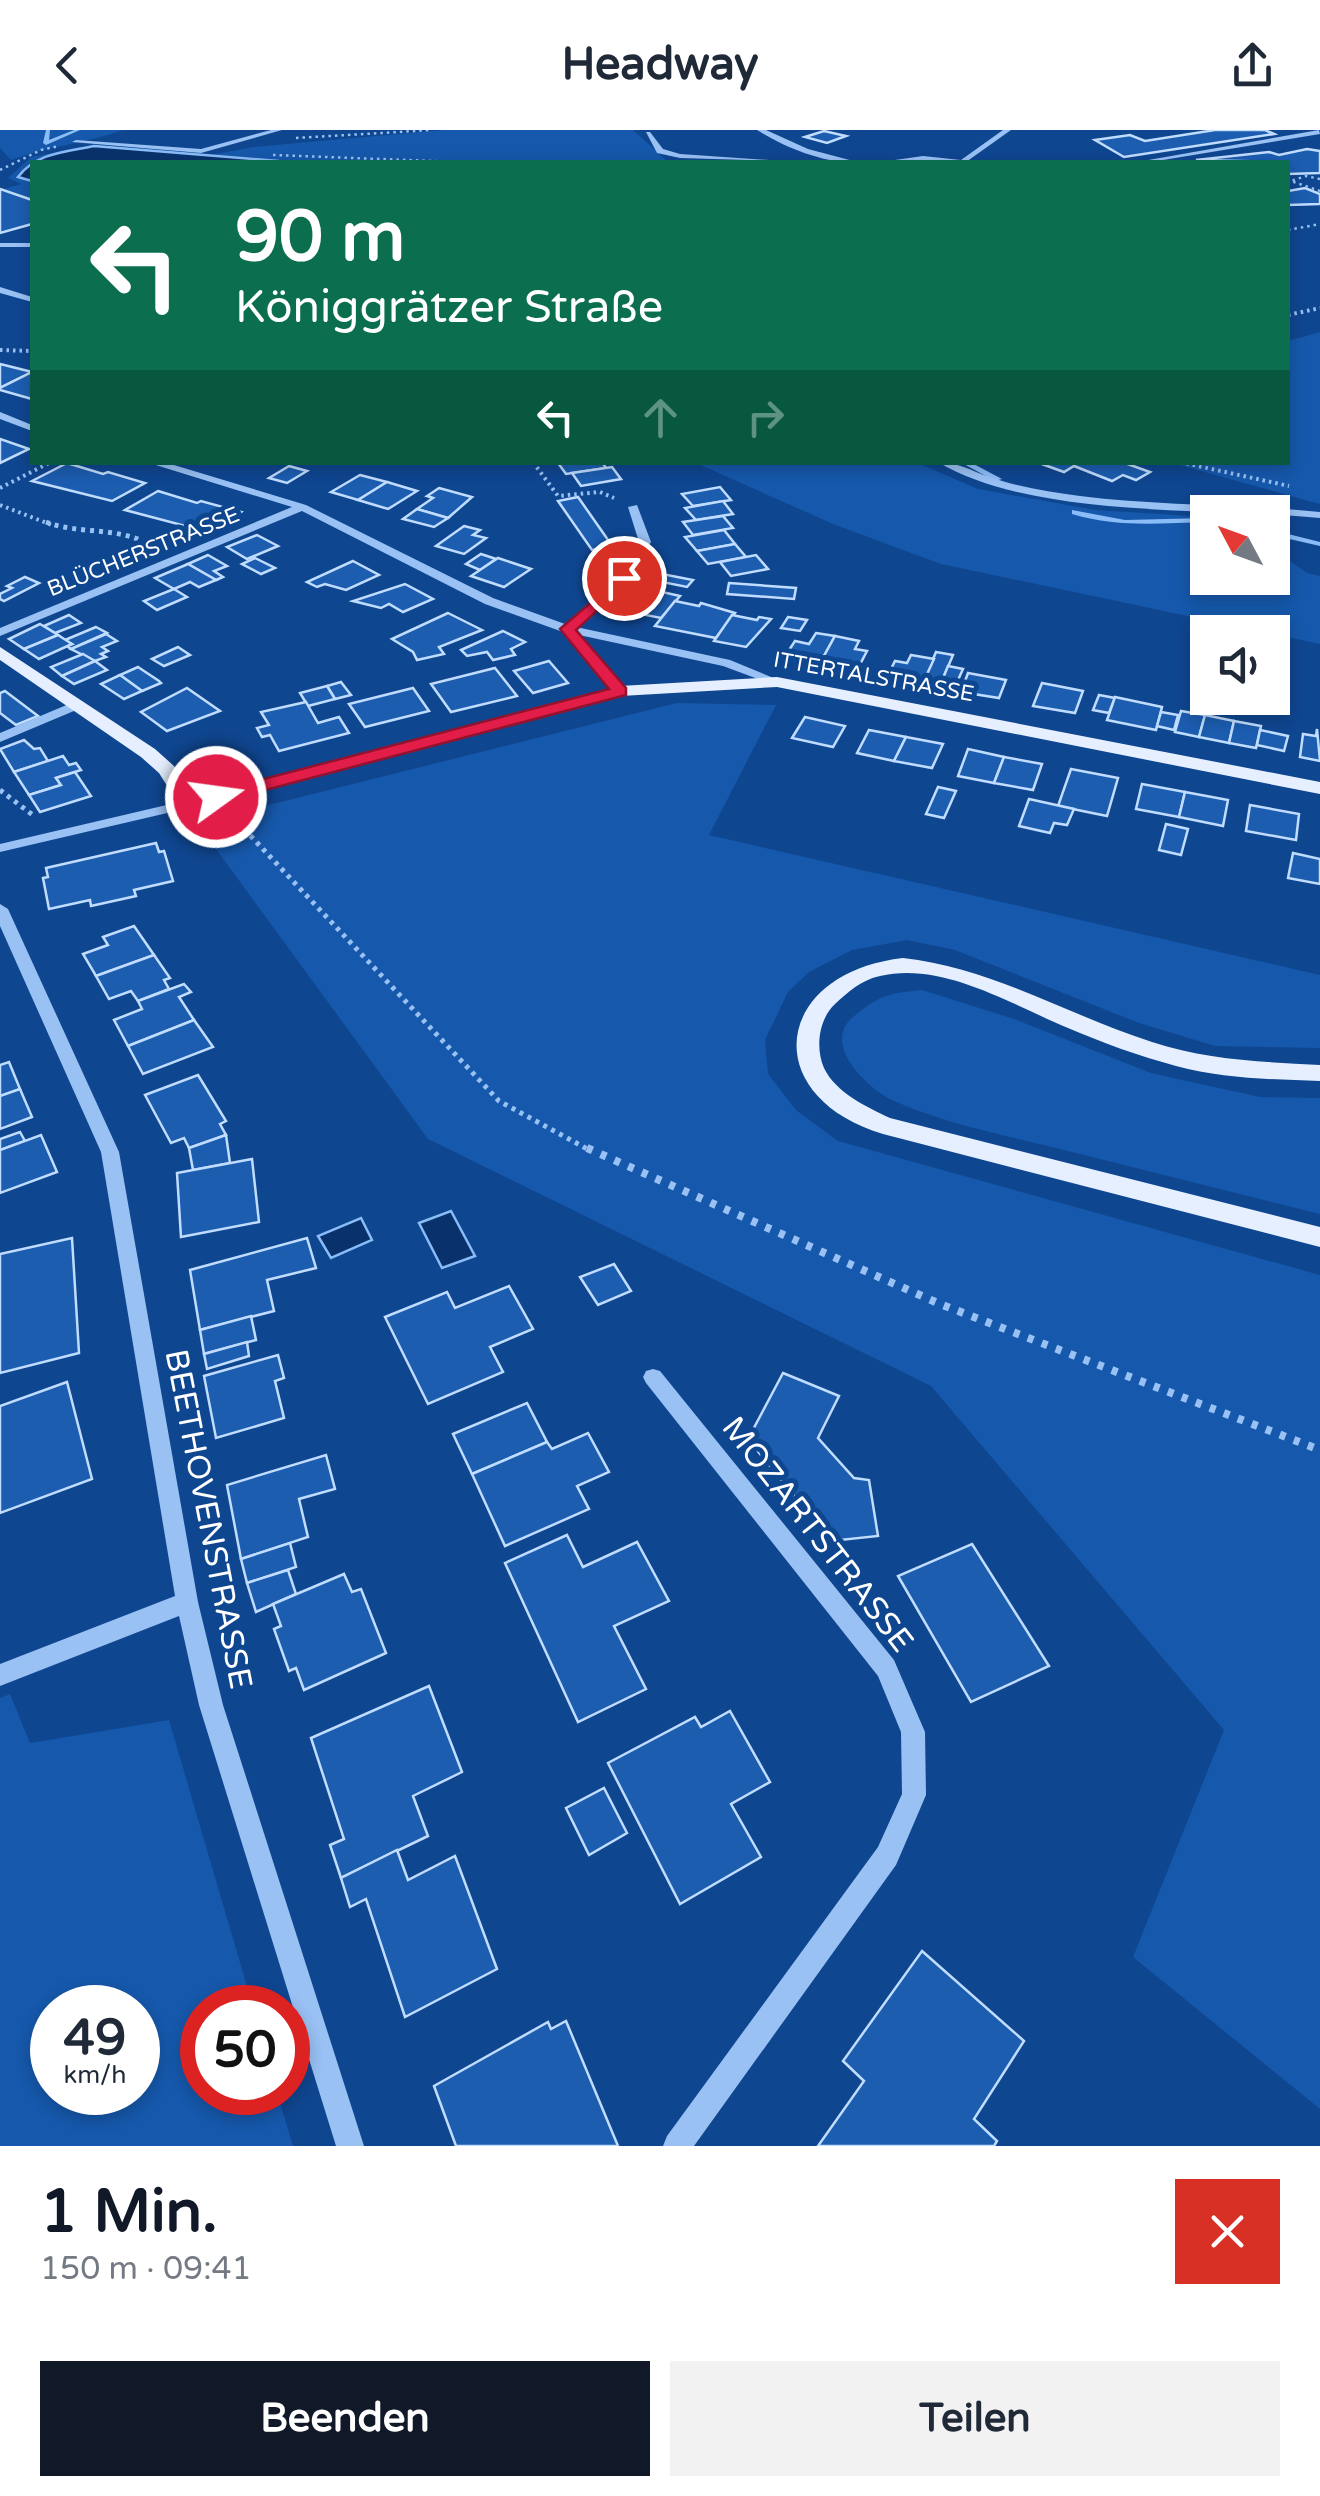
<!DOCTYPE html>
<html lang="de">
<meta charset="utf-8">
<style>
:root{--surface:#fff;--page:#f2f2f3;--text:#1f2937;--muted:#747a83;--accent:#111827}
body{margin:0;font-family:"Varela Round",sans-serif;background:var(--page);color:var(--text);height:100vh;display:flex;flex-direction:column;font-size:38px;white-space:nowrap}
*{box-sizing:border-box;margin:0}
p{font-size:32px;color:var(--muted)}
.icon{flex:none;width:55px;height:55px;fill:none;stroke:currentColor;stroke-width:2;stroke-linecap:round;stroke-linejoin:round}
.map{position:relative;height:2016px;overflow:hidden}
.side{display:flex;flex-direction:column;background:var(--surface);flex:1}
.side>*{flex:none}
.banner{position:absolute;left:30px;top:30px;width:1260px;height:305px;border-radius:0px;box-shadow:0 5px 15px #0003;background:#0b6e4f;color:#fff;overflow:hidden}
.needle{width:65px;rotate:311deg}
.tools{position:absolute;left:1190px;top:365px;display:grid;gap:20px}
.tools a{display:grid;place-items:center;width:100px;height:100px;border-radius:0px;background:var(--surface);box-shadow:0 5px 15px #0003;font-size:50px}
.speed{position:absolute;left:30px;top:1855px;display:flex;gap:20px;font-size:50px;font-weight:700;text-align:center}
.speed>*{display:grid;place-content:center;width:130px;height:130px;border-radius:50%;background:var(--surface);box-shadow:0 5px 15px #0003;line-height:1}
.speed small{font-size:25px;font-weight:400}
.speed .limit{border:15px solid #d22;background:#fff;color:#111}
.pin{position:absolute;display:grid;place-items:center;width:85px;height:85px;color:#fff;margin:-42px;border:5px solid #fff;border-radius:50%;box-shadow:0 2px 10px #0007}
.me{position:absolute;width:110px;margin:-55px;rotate:76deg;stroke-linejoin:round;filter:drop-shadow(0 0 8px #0008)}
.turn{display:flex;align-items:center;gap:35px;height:210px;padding:0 40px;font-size:45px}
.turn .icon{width:130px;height:130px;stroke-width:2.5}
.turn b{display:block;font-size:70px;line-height:85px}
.lanes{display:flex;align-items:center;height:95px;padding:0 40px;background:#0003;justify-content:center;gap:50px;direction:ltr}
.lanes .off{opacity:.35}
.round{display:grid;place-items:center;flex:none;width:105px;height:105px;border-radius:0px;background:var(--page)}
.head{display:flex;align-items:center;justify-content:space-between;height:170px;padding:0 40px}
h1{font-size:60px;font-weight:700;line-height:75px;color:var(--accent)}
.button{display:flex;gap:20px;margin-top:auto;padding:20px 40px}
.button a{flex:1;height:115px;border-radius:0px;background:var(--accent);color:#fff;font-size:40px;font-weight:700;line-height:115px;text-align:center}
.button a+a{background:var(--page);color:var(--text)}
header{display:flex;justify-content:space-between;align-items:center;height:130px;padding:0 40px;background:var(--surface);font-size:45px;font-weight:700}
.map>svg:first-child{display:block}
.green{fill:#1658ab;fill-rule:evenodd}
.water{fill:#09326c;stroke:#8abcf7;stroke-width:2.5}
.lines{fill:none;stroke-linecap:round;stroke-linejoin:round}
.stream{fill:#8abcf7;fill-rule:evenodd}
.building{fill:#1c5db0;stroke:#c0dcfe;stroke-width:2.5}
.path-far3{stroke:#99c1f4;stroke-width:2.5;stroke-dasharray:2.5 4;stroke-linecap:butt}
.path-far2{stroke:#99c1f4;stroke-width:4;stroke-dasharray:2.5 4;stroke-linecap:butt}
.path-far1{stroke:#99c1f4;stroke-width:5;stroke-dasharray:4 5;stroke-linecap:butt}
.path{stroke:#99c1f4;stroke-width:8;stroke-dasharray:6 9;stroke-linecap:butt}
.minor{fill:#99c1f4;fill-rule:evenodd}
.major{fill:#e5efff;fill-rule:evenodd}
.route{fill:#e11d48;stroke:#92132f;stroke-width:2.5}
.labels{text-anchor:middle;stroke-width:10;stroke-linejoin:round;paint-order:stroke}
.far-street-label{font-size:22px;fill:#fff;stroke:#0f4690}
.near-street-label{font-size:32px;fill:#fff;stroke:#0f4690}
</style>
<header><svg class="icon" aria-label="back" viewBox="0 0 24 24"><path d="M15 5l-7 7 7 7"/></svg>Headway<svg class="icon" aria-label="share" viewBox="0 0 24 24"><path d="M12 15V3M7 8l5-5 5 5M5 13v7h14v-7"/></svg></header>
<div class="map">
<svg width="1320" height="2016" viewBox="0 0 1320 2016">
<rect width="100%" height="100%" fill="#0f4690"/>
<g class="green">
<path d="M0 0H123C87 13 48 16 11 30L0 18Z"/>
<polygon points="443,0 633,0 668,32 32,32 32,69 4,59 21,54 8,48 31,27 94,15 210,25 254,17"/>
<polygon points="1320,202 1320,374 1172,333 1288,332 1288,211"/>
<polygon points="696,333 918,333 978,359 1095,380 1207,387 1208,448 1272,448 1273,419 1307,443 1320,446 1320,514 941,434 833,394"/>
<polygon points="677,573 776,575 709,705 1320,845 1320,918 1215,916 1139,893 955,820 907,810 852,820 809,842 788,862 765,910 768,944 796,980 838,1011 1320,1145 1320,1979 1133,1827 1224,1600 931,1256 428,1009 197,693"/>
<path d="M922 860 1014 889 1151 943 1260 967 1320 968V1084C1233 1062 1147 1041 1060 1019 1004 1005 945 994 892 970 867 958 821 914 853 887 878 866 889 863 922 860Z"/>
<path d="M10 1564 30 1613 169 1590 253 1877 202 1878V1962L277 1963 293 2016H0V1568ZM52 1878H138V1962H52Z"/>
</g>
<g class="water">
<path d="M94 16 279 31 404 32H32V51L18 47C36 23 65 22 94 16Z"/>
<polygon points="451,1081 475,1126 442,1138 419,1093"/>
<polygon points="361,1088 372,1110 331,1128 318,1106"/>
</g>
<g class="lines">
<g class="stream">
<polygon points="46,0 50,0 49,10 74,0 80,0 46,15 43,13"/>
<polygon points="960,332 970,332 1002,349 995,351"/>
<path d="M1072 380 1125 390 1208 388V392C1160 393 1119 398 1072 384Z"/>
<polygon points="1272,400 1320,412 1320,416 1272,405"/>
</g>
</g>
<g class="building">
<polygon points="1215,0 1265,0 1274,4 1124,27 1095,10 1130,5 1145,11"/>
<polygon points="824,1 846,6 827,13 805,7"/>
<polygon points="1307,19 1320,21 1320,43 1288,44 1288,32 1196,30 1269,22 1279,25"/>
<polygon points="1305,58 1320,64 1320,74 1288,75 1288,61"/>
<polygon points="0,59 32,70 32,94 0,103"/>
<polygon points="0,234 32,242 0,258"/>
<polygon points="32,242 32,269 0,260 0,258"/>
<polygon points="0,309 29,319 0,333"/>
<polygon points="602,332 606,338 566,344 558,333"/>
<polygon points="1122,332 1150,342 1136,350 1123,345 1112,351 1074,336 1064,342 1039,333"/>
<polygon points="67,333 103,344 108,342 145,353 112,371 32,351"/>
<polygon points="289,336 307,341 287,353 269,348"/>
<polygon points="612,337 621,349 581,356 572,343"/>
<polygon points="360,345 387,352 358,370 331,362"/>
<polygon points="387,352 417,361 388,379 358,370"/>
<polygon points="720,357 731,370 693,376 682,364"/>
<polygon points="439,358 472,367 448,388 417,379 433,368 427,366"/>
<polygon points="158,361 197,373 201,371 241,382 208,402 125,380"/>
<polygon points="578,367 613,417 592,420 558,371"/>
<polygon points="723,371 733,384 696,390 685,378"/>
<polygon points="417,379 448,388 434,397 403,389"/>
<polygon points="723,386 733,398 693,405 683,392"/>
<polygon points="464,396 480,400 473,405 486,408 464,424 436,416"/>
<polygon points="724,400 735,414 697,421 685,407"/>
<polygon points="257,405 278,416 247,429 227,417"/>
<polygon points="735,414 746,427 708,434 697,421"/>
<polygon points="481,424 496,429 480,440 466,434"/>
<polygon points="208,425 227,436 214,441 223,447 216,450 188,434"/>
<polygon points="756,425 768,439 731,446 720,432"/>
<polygon points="255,428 275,438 261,444 242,434"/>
<polygon points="498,428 531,439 504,457 471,446"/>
<polygon points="353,431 379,445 346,460 325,454 317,457 307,452"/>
<polygon points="188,434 216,450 199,457 190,452 174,459 155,448"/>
<polygon points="662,444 693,450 687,457 657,451"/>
<polygon points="25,447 39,453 4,471 0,469 0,464 12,458 7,456"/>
<polygon points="729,453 796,458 794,469 727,464"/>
<polygon points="405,454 433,469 403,482 389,474 381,478 353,471"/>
<polygon points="174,459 187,467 157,480 144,471"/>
<polygon points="649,459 680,466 661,488 630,482"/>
<polygon points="675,471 699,476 701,473 735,483 716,508 655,496"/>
<polygon points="448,483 482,500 439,517 444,524 417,530 413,522 392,509"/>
<polygon points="69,485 81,493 55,503 44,496"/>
<polygon points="732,485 757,490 759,487 771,489 746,517 714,511"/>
<polygon points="788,487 807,490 800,501 781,498"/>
<polygon points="40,494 58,505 24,519 9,509"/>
<polygon points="96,497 107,503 71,519 67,516 72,514 65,510"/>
<polygon points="503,501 525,512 511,519 515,525 493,530 487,522 467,526 461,520"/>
<polygon points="816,503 835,506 819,535 784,528 795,511 809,514"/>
<polygon points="106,504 117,511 102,517 108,521 101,524 106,527 95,531 71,519"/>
<polygon points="58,505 72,514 39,529 24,519"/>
<polygon points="835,506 859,511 855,519 867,521 856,542 819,535"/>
<polygon points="178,517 190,525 164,536 152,529"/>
<polygon points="936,522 953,525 939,558 922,555"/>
<polygon points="83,524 95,531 62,546 51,537"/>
<polygon points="911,525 934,529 922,555 886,549 895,531 907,533"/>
<polygon points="95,531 107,540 74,554 62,546"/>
<polygon points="549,531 568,553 533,563 514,541"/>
<polygon points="948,536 963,539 953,561 939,558"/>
<polygon points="138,537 159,551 161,553 142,561 120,545"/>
<polygon points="495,538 517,566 451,582 431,554"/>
<polygon points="968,543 1006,550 999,568 961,562"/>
<polygon points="120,545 142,561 124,569 101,554"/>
<polygon points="341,552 351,565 335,569 327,556"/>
<polygon points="1042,553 1083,561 1075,583 1033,576"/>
<polygon points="327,556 335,569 308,576 300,563"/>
<polygon points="187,558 220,581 167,601 141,582"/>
<polygon points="413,558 429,581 365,597 349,574"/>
<polygon points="5,561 38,586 16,595 0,583 0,563"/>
<polygon points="1099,565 1115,568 1109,583 1093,580"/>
<polygon points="1115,567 1162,577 1156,600 1107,590"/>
<polygon points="306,572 318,593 339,587 349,603 279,621 270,605 262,607 257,598 269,595 261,582"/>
<polygon points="1181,581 1205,585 1199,607 1175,602"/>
<polygon points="1161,582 1178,585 1174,600 1157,596"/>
<polygon points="1205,585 1234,591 1229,613 1199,607"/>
<polygon points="805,587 845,596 833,617 792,608"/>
<polygon points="1234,591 1261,596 1256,618 1229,613"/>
<polygon points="1317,599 1320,631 1300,627 1303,604 1316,606"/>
<polygon points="869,600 906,607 894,631 857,623"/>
<polygon points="1260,600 1288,606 1284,621 1257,615"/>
<polygon points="906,607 943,614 932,638 894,631"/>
<polygon points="24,610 34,619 40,618 48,631 14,642 0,619"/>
<polygon points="968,619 1004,627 994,653 958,646"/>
<polygon points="63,626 69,635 76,633 81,640 56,648 61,655 29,665 14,642"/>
<polygon points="1004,627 1042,634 1033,660 994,653"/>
<polygon points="1071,639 1118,648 1107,686 1058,676"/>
<polygon points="75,642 91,666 40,682 29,665 61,655 56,648"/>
<polygon points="1142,654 1185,662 1179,687 1136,679"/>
<polygon points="938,657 956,661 944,688 926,684"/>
<polygon points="1185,662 1228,670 1223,696 1179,687"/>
<polygon points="1029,669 1074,679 1067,695 1054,693 1050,703 1019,696"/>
<polygon points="1250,675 1299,684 1296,710 1246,701"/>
<polygon points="1166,694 1188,699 1181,725 1159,720"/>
<polygon points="156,713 159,722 164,721 173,751 134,760 136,766 91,776 90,770 49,779 43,748 48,747 46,738"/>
<polygon points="1293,723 1320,729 1320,754 1288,748"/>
<polygon points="134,796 154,825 96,846 83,824 108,815 103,807"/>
<polygon points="154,825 170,848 164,850 169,859 138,871 131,861 109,869 96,846"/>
<polygon points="184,854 191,862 179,867 194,890 128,916 114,890 142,879 138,871"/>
<polygon points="194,890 213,917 143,944 128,916"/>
<polygon points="9,932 20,959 0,966 0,935"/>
<polygon points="198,945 226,991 220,994 226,1005 189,1018 184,1008 171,1013 145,965"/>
<polygon points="20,959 32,987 0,999 0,966"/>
<polygon points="20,1002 25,1011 0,1020 0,1009"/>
<polygon points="41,1005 57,1042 0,1063 0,1020"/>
<polygon points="226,1005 230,1033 193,1040 189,1018"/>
<polygon points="252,1029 259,1092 181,1107 177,1043"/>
<polygon points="72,1108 79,1223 0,1243 0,1124"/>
<polygon points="307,1108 316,1138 267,1150 274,1181 200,1200 190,1140"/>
<polygon points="614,1134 631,1161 598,1175 580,1147"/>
<polygon points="509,1156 533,1199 490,1217 503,1242 428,1274 385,1187 447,1162 455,1178"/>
<polygon points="251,1186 256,1210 204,1224 200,1200"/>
<polygon points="247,1212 249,1226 207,1239 204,1224"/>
<polygon points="278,1225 284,1248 275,1251 284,1288 216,1308 204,1246"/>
<polygon points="783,1243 839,1266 818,1308 854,1348 869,1350 878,1406 831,1411 748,1309"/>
<polygon points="67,1252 92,1349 0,1383 0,1276"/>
<polygon points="527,1273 547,1312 472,1344 453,1304"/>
<polygon points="588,1303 609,1342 577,1356 589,1379 505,1416 472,1344 547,1312 552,1319"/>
<polygon points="326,1325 335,1359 299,1369 308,1407 241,1429 227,1355"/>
<polygon points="567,1405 583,1437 637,1412 669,1471 614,1496 646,1559 578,1592 505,1433"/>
<polygon points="290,1413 296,1437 247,1453 241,1429"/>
<polygon points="972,1414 1049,1536 971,1572 898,1446"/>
<polygon points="288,1440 296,1464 256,1482 247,1453"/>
<polygon points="344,1444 352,1462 361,1459 386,1523 304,1560 296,1538 289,1541 274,1499 281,1496 273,1474"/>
<polygon points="429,1556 462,1642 413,1666 428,1706 341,1748 330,1715 344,1709 311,1608"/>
<polygon points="730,1581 770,1652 731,1674 761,1727 680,1774 608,1633 695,1587 701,1597"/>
<polygon points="604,1658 627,1703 589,1725 566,1678"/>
<polygon points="397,1720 408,1750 455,1726 497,1839 405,1887 366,1769 350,1777 341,1748"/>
<polygon points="922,1821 1024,1911 974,1989 997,2011 994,2016 818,2016 864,1951 843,1931"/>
<polygon points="566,1891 618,2016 456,2016 434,1956 548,1892 551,1899"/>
</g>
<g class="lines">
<g class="path-far3">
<polyline points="296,8 432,0"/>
<polyline points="273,25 461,32"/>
<polyline points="0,40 41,20 59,16"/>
<polyline points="1320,49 1306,46 1291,51 1320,61"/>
<polyline points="1288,100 1320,94"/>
</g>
<g class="path-far2">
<polyline points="1288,185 1320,178"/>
<polyline points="0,220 32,221"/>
<polyline points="533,332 558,366 600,362 614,368"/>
<polyline points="1180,332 1289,356"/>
<polyline points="0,358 51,332"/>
<polyline points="0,375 52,395"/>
</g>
<g class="path-far1">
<path d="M46 392C80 405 120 396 152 416"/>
<polyline points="0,660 34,686"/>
<polyline points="232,686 499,971 591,1021"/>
</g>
<polyline class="path" points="587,1018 940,1174 1320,1320"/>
<g class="minor">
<polygon points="271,0 282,0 201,23 72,12 76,10 201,19"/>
<path d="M757 0H766L808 19 857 32C824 34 784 17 757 0Z"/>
<polygon points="1003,0 1011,0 966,32 881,32 923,26 961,30"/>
<polygon points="1319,0 1320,4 1151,32 1137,32"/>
<polygon points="646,2 650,2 663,19 680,24 783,31 680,28 657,23"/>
<rect x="0" y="113" width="32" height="4"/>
<polygon points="0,157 32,167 32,172 0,163"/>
<polygon points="0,282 32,295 32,301 0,289"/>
<polygon points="146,332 164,332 306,375 493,468 565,494 619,446 639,412 628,377 637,375 651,412 628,450 576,497 730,530 783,552 777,556 723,536 579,505 626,561 615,564 563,502 485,474 302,381 0,506 0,498 292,377"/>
<path d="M938 332C958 332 971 341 990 347 1018 357 1050 362 1080 366 1160 376 1240 374 1320 382V388C1210 377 1033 389 938 332Z"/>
<polygon points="76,571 82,575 81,578 0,612 0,603"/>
<polygon points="188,670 195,674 193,677 0,722 0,714"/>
<polygon points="0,774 8,779 119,1022 198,1472 223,1575 364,2016 336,2016 199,1575 179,1486 0,1556 0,1534 175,1466 101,1022 0,796"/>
<polygon points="653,1239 660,1241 894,1530 925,1602 926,1665 896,1735 694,2016 663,2016 667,2006 878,1717 902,1664 901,1602 878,1546 646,1253 643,1247 646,1241"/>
</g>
<g class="major">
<polygon points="0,517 155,619 174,636 193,667 620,556 777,547 1320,652 1320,664 777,557 621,566 188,680 181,678 159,643 141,627 0,530"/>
<path d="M903 828C992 838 1068 885 1152 912 1207 930 1262 932 1320 935V951C1271 949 1224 949 1176 936 1139 926 1103 913 1068 898 1012 875 943 831 880 846 861 850 848 862 835 874 819 889 815 917 824 938 836 963 867 977 890 988L1320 1097V1117L883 1004C757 966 773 843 903 828Z"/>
</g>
</g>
<polygon class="route" points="624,444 629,445 629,451 576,500 626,558 626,565 216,673 207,667 210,663 609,559 560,499"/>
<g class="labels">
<g class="far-street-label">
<text transform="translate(143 421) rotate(-22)" y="8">BLÜCHERSTRASSE</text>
<text transform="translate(874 546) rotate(10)" y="8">ITTERTALSTRASSE</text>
</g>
<g class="near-street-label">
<text transform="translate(209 1389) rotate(79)" y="11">BEETHOVENSTRASSE</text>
<text transform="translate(818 1404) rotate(52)" y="11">MOZARTSTRASSE</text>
</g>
</g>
</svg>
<div class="tools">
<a><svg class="needle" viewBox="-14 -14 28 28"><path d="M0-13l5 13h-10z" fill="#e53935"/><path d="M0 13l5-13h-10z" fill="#747a83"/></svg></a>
<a><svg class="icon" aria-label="sound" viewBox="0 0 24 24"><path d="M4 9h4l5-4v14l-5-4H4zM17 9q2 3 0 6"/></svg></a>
</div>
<div class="speed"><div>49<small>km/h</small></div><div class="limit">50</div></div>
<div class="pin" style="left:624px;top:448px;background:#d93025"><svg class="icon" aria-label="arrive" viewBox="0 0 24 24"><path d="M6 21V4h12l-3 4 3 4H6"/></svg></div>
<svg class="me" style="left:216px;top:667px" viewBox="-20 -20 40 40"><circle r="17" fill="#e11d48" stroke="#fff" stroke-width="3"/><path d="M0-11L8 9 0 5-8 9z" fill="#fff"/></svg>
<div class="banner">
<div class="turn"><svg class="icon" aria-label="left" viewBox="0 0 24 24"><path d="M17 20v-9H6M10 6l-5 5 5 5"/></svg><div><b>90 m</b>Königgrätzer Straße</div></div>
<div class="lanes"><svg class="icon" aria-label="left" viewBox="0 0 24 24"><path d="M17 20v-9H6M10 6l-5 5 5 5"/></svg><svg class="icon off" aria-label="ahead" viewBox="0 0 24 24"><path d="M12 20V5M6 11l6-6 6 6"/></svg><svg class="icon off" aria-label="right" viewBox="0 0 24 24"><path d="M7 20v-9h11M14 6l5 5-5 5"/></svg></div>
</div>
</div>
<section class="side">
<div class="head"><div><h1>1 Min.</h1><p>150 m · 09:41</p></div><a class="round" style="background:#d93025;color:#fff"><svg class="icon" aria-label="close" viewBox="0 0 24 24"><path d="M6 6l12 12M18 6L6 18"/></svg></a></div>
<div class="button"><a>Beenden</a><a>Teilen</a></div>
</section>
